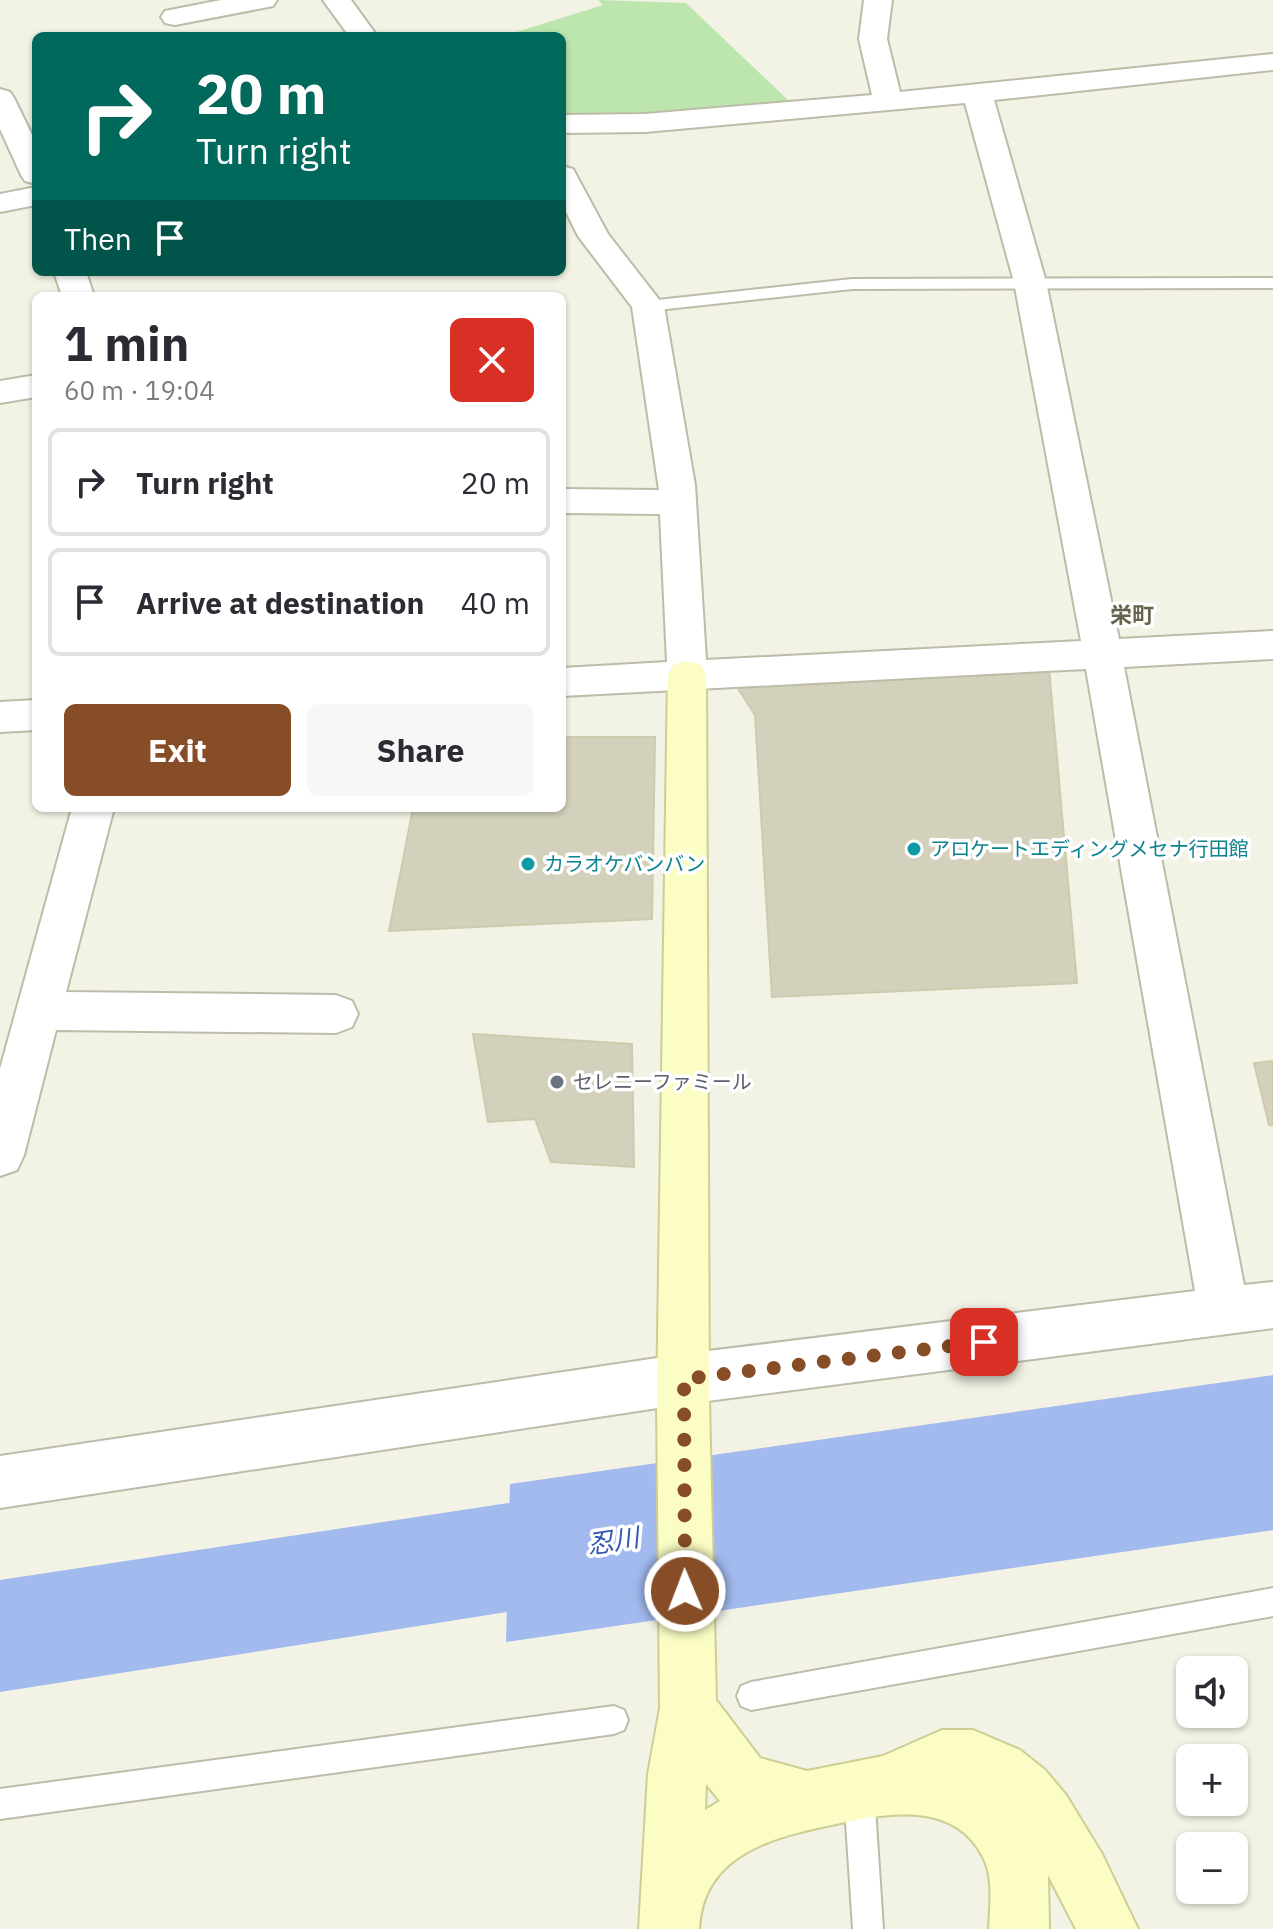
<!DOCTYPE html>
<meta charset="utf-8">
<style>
:root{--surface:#fff;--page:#f7f7f7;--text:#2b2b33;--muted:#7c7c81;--line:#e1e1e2;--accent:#864d27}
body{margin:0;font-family:"IBM Plex Sans","Noto Sans JP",sans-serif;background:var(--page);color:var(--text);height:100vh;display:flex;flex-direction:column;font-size:30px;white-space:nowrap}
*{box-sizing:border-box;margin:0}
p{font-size:26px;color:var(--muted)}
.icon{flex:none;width:44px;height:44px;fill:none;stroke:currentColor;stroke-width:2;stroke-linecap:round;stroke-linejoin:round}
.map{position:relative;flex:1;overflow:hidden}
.drawer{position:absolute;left:32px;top:292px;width:534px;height:520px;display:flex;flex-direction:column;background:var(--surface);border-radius:12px;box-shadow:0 2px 6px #0004}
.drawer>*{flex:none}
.banner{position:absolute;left:32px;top:32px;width:534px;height:244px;border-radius:12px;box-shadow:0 2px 6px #0004;background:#00695c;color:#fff;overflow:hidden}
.buttons{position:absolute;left:1176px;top:1656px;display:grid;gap:16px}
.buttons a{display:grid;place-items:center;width:72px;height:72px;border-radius:12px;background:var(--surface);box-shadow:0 2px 6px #0004;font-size:40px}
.pin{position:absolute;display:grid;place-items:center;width:68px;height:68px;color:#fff;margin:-34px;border-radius:16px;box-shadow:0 4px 12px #0006}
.me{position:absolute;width:88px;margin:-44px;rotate:359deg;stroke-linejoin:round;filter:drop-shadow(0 0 6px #0008)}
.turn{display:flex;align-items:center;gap:28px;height:168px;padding:0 32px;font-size:36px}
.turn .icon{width:104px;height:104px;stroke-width:2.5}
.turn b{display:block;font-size:56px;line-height:68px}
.then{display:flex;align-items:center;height:76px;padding:0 32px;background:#0003;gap:16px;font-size:30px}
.round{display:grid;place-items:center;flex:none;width:84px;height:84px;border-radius:12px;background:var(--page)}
.head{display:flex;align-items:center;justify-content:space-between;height:136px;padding:0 32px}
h1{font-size:48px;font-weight:700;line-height:60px}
.cta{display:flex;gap:16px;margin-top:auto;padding:16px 32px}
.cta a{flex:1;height:92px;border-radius:12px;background:var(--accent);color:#fff;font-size:32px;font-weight:700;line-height:92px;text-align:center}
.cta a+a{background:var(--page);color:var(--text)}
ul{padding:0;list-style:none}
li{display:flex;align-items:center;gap:24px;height:108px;margin:0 16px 12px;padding:0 16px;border:4px solid var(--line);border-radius:12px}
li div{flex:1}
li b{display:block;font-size:30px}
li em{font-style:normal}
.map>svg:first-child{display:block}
.green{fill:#bde6ae}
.water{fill:#a2baee}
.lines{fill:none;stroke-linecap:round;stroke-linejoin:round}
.river{fill:#a2baee;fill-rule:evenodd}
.building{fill:#d3d1bb;stroke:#cecaae;stroke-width:2}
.lane-casing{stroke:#bdbca8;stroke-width:4}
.street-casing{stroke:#bdbca8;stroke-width:4}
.secondary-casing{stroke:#cdce94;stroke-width:4}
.lane{fill:#fff;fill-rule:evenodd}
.street{fill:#fff;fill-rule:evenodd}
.secondary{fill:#fbfdc4;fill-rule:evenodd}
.route{stroke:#864d27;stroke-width:14;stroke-dasharray:0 25.2}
.culture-dot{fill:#0f9aa8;stroke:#fff;stroke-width:3}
.worship-dot{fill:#6b7280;stroke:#fff;stroke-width:3}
.labels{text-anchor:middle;stroke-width:7;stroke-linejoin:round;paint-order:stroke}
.culture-label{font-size:20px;fill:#0d838f;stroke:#fff;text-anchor:start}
.worship-label{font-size:20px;fill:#5b616d;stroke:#fff;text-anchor:start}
.neighbourhood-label{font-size:22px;font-weight:bold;fill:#67644c;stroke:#fff}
.near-water-label{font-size:26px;font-style:italic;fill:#3156ae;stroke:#fff}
</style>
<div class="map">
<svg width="1273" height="1929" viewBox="0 0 1273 1929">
<rect width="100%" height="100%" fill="#f2f2e5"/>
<polygon class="green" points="598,0 686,3 790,102 669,115 562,115 562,36 504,36 603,5"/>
<polygon class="water" points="1273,1375 1273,1530 506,1642 510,1484"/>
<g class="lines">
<polygon class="river" points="628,1485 666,1501 682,1539 666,1577 628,1593 0,1692 0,1580"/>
</g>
<g class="building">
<polygon points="1048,657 1077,983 772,997 755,715 728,673"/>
<polygon points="562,737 655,737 652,919 389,931 413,808 562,808"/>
<polygon points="473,1034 632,1044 634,1167 551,1162 535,1119 488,1122"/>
<polygon points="1273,1061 1273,1125 1269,1125 1254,1063"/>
</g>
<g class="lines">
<g class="lane-casing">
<g id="lane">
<polygon points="1273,278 1273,288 852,289 648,311 640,306 648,301 852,279"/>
<polygon points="1273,1588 1273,1616 751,1710 741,1706 737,1696 741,1686 751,1682"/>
<polygon points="614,1706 624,1710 628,1720 624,1730 614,1734 0,1819 0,1789"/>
<polygon points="859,1777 869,1782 874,1792 883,1929 853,1929 844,1792 849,1782"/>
</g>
</g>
<g class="street-casing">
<g id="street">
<polygon points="221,0 277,0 273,6 263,8 175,25 165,23 161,17 165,11"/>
<polygon points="323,0 351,0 377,36 349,36"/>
<polygon points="864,0 892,0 887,39 900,92 1273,54 1273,70 994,100 1046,282 1119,639 1273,631 1273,659 1124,667 1244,1285 1273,1282 1273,1328 684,1404 0,1508 0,1456 684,1354 1195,1291 1086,669 562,696 562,668 667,662 660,514 562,513 562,489 659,490 632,307 578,236 562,204 562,166 573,169 608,234 664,306 695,485 706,660 1081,641 1014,282 965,103 645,132 562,133 562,115 645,114 872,95 859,39"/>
<polygon points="0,89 10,92 14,98 36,143 36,184 25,181 21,175 0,129"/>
<polygon points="36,187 36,205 0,212 0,194"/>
<polygon points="54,272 86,272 94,296 62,296"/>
<polygon points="36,375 36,397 0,403 0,381"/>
<polygon points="36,700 36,730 0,732 0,702"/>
<polygon points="72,808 114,808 66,992 336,995 352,1001 358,1014 352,1027 336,1033 56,1030 24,1155 17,1170 0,1176 0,1069"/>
</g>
</g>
<g class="secondary-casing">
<path id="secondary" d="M687 661 701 665 706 675 709 1401 716 1700 760 1758 807 1771 883 1756 942 1730H973L1020 1750 1045 1770 1066 1795 1102 1854 1138 1929H1076L1048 1875 1049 1929H989C990 1906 994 1878 983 1857 954 1800 887 1813 836 1824 774 1837 703 1853 699 1929H639L648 1774 660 1708 657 1401 668 675 673 665ZM706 1784 720 1801 705 1810Z"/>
</g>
<use href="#lane" class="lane"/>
<use href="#street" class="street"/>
<use href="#secondary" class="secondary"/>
</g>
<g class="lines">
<polyline class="route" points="685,1591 684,1379 984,1342"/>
</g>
<g class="culture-dot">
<circle cx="914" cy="849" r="8"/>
<circle cx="528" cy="864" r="8"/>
</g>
<circle class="worship-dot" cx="557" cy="1082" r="8"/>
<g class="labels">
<g class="culture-label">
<text x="930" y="856">アロケートエディングメセナ行田館</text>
<text x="544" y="871">カラオケバンバン</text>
</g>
<g class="worship-label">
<text x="573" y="1089">セレニーファミール</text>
</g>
<g class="neighbourhood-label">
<text x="1132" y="623">栄町</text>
</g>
<g class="near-water-label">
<text transform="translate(613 1541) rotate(-9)" y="9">忍川</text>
</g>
</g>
</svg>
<div class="buttons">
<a><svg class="icon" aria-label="sound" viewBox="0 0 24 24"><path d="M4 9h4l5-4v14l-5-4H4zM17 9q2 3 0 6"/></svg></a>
<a>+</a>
<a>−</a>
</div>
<div class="pin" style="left:984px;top:1342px;background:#d93025"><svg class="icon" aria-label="arrive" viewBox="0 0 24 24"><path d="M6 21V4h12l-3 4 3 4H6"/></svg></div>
<svg class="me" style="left:685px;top:1591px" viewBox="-20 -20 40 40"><circle r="17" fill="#864d27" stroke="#fff" stroke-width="3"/><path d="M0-11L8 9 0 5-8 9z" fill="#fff"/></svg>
<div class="banner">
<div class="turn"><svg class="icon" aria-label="right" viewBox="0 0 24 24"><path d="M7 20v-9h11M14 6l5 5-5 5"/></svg><div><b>20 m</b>Turn right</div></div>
<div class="then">Then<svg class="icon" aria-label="arrive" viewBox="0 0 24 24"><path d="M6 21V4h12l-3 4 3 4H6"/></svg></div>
</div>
<section class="drawer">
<div class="head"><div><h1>1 min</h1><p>60 m · 19:04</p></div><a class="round" style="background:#d93025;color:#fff"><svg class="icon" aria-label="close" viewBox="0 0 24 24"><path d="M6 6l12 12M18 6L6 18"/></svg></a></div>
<ul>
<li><svg class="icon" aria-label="right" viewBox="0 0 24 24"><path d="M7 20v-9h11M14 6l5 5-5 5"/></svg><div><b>Turn right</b></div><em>20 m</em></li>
<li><svg class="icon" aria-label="arrive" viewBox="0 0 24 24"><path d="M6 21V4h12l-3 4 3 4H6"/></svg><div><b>Arrive at destination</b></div><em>40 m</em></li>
</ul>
<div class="cta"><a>Exit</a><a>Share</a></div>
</section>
</div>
